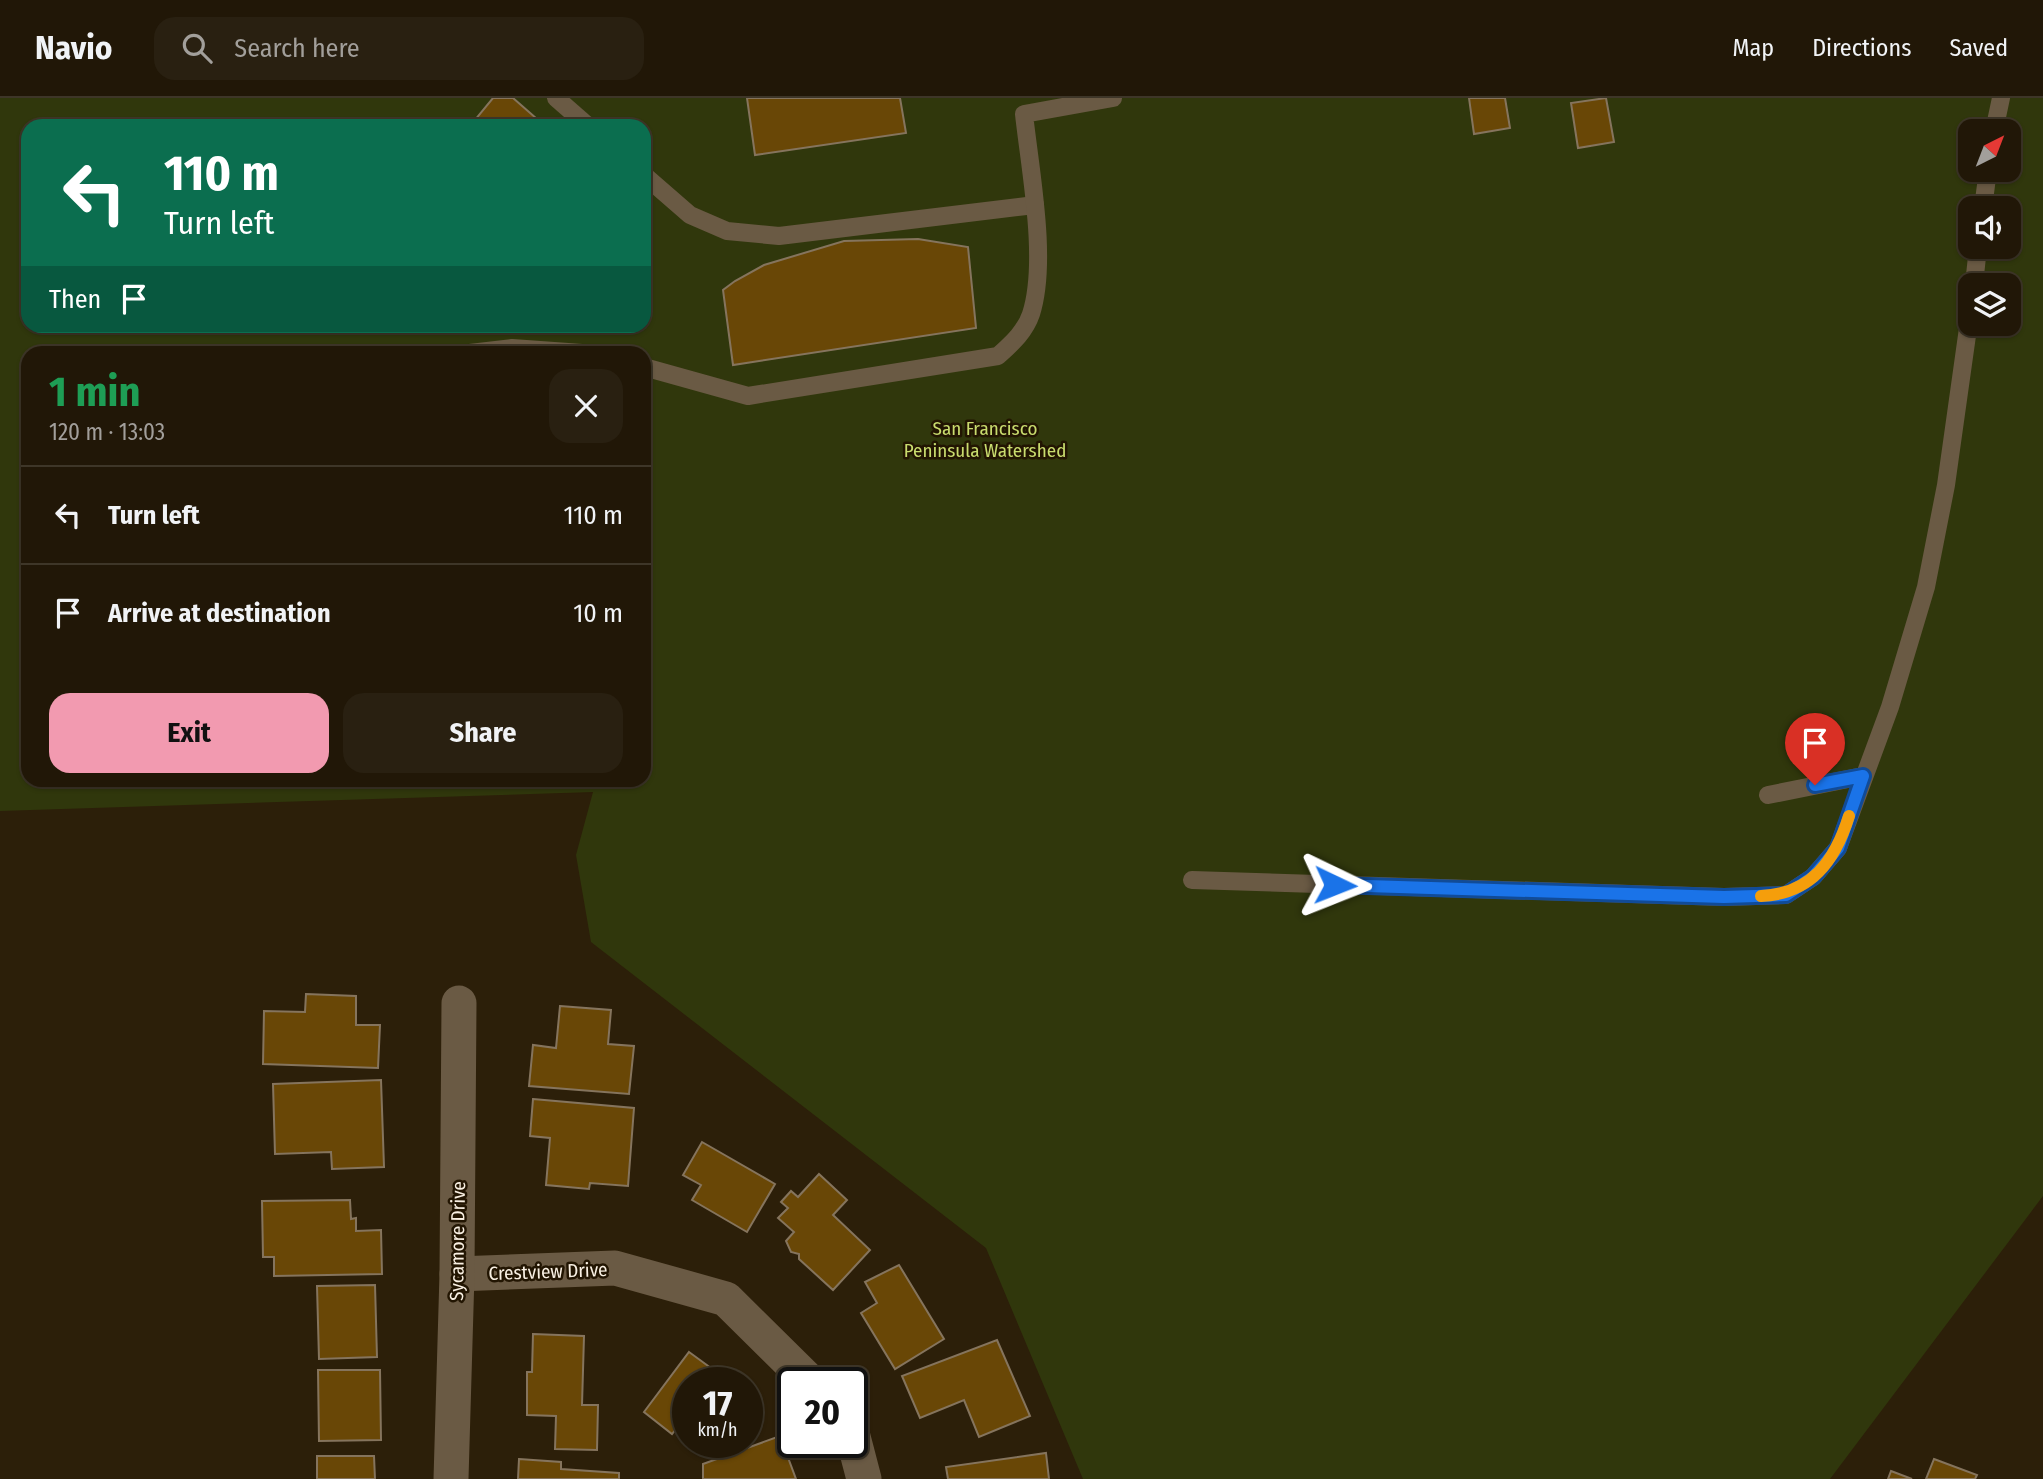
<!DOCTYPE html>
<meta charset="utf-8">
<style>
:root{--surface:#211707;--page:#292011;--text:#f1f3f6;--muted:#a29f9b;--line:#3e3628;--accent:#f29ab0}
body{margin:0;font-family:"Fira Sans Condensed",sans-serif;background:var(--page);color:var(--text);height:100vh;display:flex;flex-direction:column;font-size:26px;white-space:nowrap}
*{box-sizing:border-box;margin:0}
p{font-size:23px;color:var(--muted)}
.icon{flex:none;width:38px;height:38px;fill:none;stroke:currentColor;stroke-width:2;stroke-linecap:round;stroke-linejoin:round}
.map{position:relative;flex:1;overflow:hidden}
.details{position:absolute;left:21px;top:248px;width:630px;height:441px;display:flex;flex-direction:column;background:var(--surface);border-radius:21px;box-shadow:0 2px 5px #0004,0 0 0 2px var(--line)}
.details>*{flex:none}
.top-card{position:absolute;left:21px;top:21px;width:630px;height:214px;border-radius:21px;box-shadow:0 2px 5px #0004,0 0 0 2px var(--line);background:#0b6e4f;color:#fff;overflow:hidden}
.needle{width:46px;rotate:42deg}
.tools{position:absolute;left:1958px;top:21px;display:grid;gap:14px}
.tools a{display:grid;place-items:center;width:63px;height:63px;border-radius:14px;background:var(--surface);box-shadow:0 2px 5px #0004,0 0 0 2px var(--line);font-size:35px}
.speed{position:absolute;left:672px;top:1269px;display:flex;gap:14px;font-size:35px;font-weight:700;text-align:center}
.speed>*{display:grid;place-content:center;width:91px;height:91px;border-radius:50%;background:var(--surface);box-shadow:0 2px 5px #0004,0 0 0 2px var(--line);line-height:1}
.speed small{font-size:18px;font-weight:400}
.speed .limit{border:4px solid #111;border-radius:10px;background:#fff;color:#111}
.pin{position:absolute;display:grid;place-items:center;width:60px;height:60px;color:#fff;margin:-72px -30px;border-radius:50% 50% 50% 0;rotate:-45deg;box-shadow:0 0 7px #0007}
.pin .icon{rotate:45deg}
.me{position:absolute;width:77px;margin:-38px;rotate:92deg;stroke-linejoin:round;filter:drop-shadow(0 0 5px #0008)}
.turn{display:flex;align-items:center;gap:24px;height:147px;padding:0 28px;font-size:32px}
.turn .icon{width:91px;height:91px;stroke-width:2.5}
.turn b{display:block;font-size:49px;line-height:60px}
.then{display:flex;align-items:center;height:66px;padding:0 28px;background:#0003;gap:14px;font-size:26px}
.round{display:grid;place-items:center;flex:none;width:74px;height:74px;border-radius:21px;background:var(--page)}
.overview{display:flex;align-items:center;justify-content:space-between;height:119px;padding:0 28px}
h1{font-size:42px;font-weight:700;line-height:52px;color:#1e9e55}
.action{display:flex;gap:14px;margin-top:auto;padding:14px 28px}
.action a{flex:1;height:80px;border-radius:21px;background:var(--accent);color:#111;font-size:28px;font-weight:700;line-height:80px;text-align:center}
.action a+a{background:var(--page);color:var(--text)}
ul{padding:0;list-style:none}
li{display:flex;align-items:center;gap:21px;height:98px;padding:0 28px;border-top:2px solid var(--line)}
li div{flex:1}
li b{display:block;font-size:26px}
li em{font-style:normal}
header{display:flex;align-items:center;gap:42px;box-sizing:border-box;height:98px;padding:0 35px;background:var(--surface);border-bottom:2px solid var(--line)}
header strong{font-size:33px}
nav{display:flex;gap:38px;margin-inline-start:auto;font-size:24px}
.search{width:490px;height:63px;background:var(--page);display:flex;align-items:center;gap:18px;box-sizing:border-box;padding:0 24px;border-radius:21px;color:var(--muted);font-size:26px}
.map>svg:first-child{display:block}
.green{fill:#30370c;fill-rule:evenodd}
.building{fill:#694706;stroke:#85745d;stroke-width:2}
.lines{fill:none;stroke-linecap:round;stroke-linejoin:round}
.lane{stroke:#6a5a44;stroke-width:18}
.street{stroke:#6a5a44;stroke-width:35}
.route-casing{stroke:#114b97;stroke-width:18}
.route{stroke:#1a73e8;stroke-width:12}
.slow{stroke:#f59e0b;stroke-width:12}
.labels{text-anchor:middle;stroke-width:5;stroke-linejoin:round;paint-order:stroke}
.park-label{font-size:19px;fill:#c9dc6e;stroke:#221502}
.street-label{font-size:19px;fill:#f9f0e3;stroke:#221502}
</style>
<header>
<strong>Navio</strong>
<div class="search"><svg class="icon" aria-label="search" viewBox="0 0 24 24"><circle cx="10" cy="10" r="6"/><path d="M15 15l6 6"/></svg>Search here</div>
<nav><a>Map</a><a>Directions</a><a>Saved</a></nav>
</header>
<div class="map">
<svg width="2043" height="1381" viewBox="0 0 2043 1381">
<rect width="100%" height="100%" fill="#2c1f09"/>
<path class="green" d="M0 0H2043V1098L1830 1381H1083L986 1150 591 844 576 757 593 694 0 713ZM28 28H644V228H28ZM1970 33H2009V72H1970ZM1970 110H2009V149H1970ZM1970 187H2009V226H1970ZM28 256H644V682H28Z"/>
<g class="building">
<polygon points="493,0 513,0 545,28 480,28 474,23"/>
<polygon points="747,0 900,0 906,35 755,57"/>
<polygon points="1469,0 1505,0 1510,30 1474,36"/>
<polygon points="1606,0 1614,44 1578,50 1571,5"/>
<polygon points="918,141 968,149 976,230 733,267 723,192 735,183 764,167 844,143"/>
<polygon points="306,896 356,898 356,927 380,927 378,970 263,966 264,913 305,914"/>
<polygon points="560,908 611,912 608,946 634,948 629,996 529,988 533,947 556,950"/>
<polygon points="381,982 384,1069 332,1071 331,1054 275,1056 273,986"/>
<polygon points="533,1001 634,1010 628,1088 590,1085 589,1091 546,1087 550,1040 530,1038"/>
<polygon points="702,1044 775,1086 747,1134 692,1102 701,1087 683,1077"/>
<polygon points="819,1076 847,1102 833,1117 870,1152 833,1192 799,1161 799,1156 791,1154 786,1143 794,1134 778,1120 788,1110 781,1104 791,1093 798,1099"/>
<polygon points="350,1102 351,1121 356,1120 356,1133 381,1132 382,1176 274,1178 274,1159 263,1159 262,1103"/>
<polygon points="899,1167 944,1241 895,1271 861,1215 877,1205 865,1184"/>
<polygon points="375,1187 377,1259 319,1261 317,1188"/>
<polygon points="533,1236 584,1238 582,1307 598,1307 597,1352 555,1351 556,1318 527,1317 527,1274 532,1274"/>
<polygon points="997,1242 1030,1318 979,1339 964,1302 920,1320 902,1278"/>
<polygon points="689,1254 730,1284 688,1284 688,1325 683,1322 672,1336 644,1314"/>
<polygon points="318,1272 380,1272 381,1342 319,1343"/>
<polygon points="780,1338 796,1381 703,1381 703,1366"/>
<polygon points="1046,1355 1049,1381 948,1381 946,1369"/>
<polygon points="317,1358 374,1358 375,1381 317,1381"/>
<polygon points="519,1361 561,1364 561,1371 619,1375 619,1381 518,1381"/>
<polygon points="1934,1361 1977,1377 1975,1381 1926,1381"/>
<polygon points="1891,1373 1912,1381 1888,1381"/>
</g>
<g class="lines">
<g class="lane">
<polyline points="556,0 588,28"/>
<polyline points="1994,33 2001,0"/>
<polyline points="644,77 690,117 727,133 779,138 1035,107"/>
<polyline points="1983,110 1988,72"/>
<polyline points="1974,187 1978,149"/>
<polyline points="461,256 512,250 596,256"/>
<path d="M644 269 748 298 998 258C1011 246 1025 234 1031 216 1048 163 1030 72 1024 16L1113 0"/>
<polyline points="1768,697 1863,678"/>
<polyline points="1192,782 1724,799 1786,797 1813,779 1838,750 1890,609 1926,489 1946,387 1970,216"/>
</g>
<g class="street">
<polyline points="457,1176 615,1170 726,1201 810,1284"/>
<polyline points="852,1335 864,1381"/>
<polyline points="451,1381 457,1176 459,905"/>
</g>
</g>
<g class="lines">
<g class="route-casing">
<polyline id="route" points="1335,787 1724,799 1786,797 1813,779 1838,750 1863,678 1815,687"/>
</g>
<use href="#route" class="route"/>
<path class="slow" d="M1761 798C1811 796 1835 763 1849 718"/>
</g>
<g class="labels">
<g class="park-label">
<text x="985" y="337">San Francisco<tspan x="985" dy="22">Peninsula Watershed</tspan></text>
</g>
<g class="street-label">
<text transform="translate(457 1143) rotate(-89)" y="7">Sycamore Drive</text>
<text transform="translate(548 1173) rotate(-2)" y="7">Crestview Drive</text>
</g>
</g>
</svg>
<div class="tools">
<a><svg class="needle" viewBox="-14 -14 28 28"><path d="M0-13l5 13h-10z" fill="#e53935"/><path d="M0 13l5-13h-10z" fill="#a29f9b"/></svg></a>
<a><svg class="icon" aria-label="sound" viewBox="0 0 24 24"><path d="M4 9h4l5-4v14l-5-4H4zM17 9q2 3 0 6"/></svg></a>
<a><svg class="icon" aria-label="layers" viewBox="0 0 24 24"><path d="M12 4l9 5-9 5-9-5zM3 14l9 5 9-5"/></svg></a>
</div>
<div class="speed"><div>17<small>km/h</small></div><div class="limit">20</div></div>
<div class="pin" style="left:1815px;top:687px;background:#d93025"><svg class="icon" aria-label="arrive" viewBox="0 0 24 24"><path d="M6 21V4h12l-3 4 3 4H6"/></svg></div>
<svg class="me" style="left:1335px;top:787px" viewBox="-20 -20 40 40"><path d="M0-17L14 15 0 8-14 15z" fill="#1a73e8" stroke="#fff" stroke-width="4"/></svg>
<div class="top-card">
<div class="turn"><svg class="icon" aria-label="left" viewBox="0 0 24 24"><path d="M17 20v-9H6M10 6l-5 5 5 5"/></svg><div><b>110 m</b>Turn left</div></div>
<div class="then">Then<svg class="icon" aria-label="arrive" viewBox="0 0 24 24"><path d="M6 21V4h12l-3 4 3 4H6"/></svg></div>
</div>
<section class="details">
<div class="overview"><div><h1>1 min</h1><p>120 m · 13:03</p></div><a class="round"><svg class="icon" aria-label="close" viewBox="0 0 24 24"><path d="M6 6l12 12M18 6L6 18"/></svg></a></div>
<ul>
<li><svg class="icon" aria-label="left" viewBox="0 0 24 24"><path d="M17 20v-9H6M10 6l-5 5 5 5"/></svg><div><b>Turn left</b></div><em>110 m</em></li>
<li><svg class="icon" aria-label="arrive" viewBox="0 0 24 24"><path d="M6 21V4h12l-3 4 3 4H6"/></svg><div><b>Arrive at destination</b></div><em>10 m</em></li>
</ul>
<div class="action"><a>Exit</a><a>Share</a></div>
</section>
</div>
